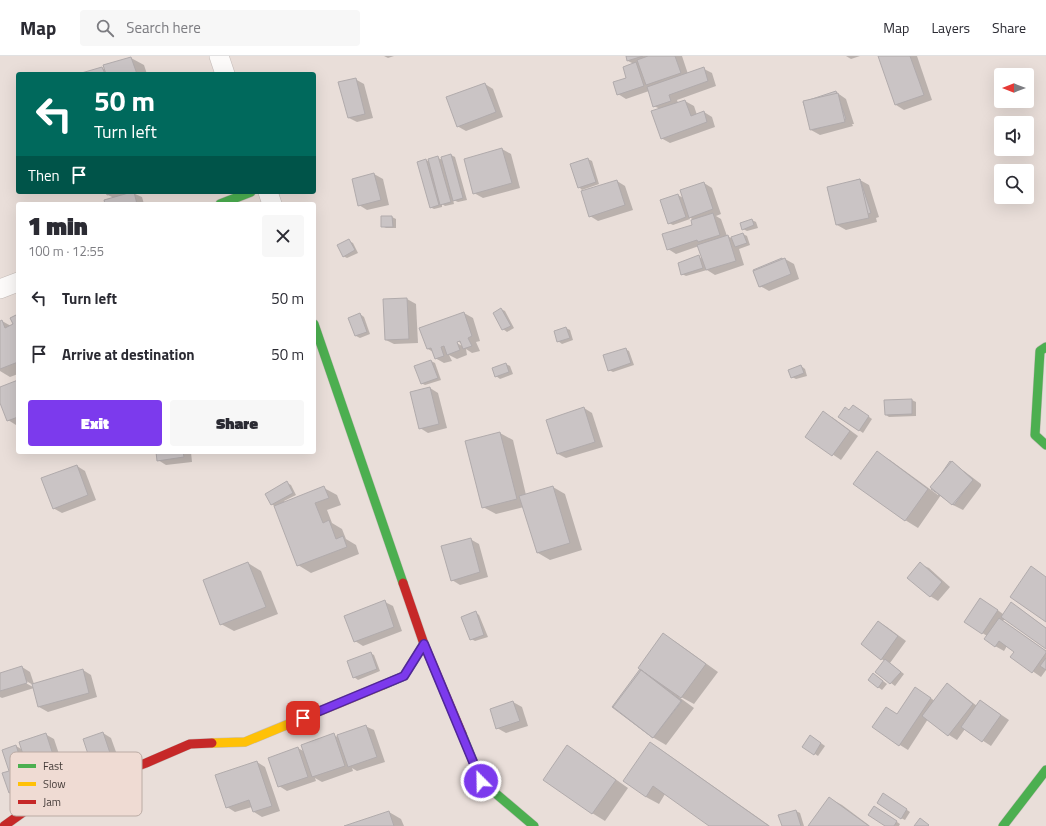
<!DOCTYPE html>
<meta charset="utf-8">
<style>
:root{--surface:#fff;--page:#f7f7f7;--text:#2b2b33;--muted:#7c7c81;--line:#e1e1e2;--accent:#7c3aed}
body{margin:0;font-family:"Titillium Web",sans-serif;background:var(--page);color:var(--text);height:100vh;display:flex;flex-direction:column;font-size:15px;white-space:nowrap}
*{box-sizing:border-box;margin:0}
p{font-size:13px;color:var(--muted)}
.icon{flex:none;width:22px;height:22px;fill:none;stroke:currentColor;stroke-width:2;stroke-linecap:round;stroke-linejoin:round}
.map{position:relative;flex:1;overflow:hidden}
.drawer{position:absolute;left:16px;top:146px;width:300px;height:252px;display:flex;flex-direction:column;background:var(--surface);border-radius:4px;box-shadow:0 4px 16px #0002}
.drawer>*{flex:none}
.banner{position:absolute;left:16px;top:16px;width:300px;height:122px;border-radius:4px;box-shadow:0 4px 16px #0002;background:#00695c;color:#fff;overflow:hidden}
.needle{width:26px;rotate:270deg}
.fabs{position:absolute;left:994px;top:12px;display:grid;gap:8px}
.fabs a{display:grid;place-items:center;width:40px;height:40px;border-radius:4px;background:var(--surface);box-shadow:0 4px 16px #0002;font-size:20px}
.pin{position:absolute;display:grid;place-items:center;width:34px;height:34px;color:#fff;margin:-17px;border-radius:8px;box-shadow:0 2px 6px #0006}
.me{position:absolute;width:44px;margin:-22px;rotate:337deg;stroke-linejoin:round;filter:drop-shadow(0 0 3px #0008)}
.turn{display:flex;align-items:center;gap:14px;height:84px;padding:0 12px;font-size:18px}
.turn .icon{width:52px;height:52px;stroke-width:2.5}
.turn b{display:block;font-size:28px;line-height:34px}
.then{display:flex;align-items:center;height:38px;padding:0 12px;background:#0003;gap:8px;font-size:15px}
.round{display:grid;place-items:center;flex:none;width:42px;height:42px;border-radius:4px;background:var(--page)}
.overview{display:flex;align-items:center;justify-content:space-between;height:68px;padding:0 12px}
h1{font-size:24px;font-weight:800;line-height:30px}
.primary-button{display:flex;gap:8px;margin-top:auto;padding:8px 12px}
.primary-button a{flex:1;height:46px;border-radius:4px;background:var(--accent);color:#fff;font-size:16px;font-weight:800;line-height:46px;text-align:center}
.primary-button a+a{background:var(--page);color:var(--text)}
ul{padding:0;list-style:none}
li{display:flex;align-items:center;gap:12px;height:56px;padding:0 12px}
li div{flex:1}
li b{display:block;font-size:15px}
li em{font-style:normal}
header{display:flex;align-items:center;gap:24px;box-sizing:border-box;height:56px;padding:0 20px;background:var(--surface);border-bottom:1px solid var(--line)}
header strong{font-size:19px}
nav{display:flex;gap:22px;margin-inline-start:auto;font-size:14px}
.search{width:280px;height:36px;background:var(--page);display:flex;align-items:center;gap:10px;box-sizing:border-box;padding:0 14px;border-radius:4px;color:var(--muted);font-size:15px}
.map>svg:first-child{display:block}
.shadow{fill:#0003;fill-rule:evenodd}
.building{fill:#cac4c5;stroke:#b1abac}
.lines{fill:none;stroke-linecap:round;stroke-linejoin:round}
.street-casing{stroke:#c4bbb7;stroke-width:20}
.fast-casing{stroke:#c4bbb7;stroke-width:10}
.slow-casing{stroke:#c4bbb7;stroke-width:10}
.jam-casing{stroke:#c4bbb7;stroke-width:10}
.street{stroke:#fcfaf9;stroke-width:19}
.fast{stroke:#4caf50;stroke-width:9}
.slow{stroke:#ffc107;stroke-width:9}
.jam{stroke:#c62828;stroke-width:9}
.route-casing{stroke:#51269a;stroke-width:10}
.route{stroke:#7c3aed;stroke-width:7}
.key{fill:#efdbd3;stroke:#bbaba4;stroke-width:1}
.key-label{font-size:11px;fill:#433a37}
</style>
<header>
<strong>Map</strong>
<div class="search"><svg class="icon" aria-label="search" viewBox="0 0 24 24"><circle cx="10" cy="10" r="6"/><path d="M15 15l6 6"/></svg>Search here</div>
<nav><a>Map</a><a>Layers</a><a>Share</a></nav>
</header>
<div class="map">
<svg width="1046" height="770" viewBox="0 0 1046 770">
<rect width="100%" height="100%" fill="#e9ded9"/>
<g class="shadow">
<polygon points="384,0 394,0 388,2"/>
<polygon points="627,0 682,0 688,18 704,13 712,17 716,30 677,44 678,47 685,45 694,50 697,59 704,56 712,61 715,71 670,87 661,82 660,53 654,50 649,35 626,43 618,38 628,22 634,8 628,5"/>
<polygon points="846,0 860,0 851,3"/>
<polygon points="879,0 917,0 932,44 904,54 896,49"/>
<polygon points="131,2 144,9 147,18 82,18 102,12 106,14"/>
<polygon points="355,23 364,28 373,62 357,66 349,62"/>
<polygon points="485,28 493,33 503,61 466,75 457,70"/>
<polygon points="836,36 846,43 854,68 852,68 853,70 820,79 811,74"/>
<polygon points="502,93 511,98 520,132 483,142 474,137"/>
<polygon points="451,99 455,101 467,144 458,146 453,144 454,148 445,150 442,148 442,151 434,153 430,151 426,104 430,106 438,102 443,104"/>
<polygon points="588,103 592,105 599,128 582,134 579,131"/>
<polygon points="374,118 383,123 389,149 367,154 359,149"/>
<polygon points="860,124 869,129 879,161 876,162 877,166 846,174 837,169 829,132"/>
<polygon points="617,125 625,130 633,154 598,165 590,160"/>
<polygon points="704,127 712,132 721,158 716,160 721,163 727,180 733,183 743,178 747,180 750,189 739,193 744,209 715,219 707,214 686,220 682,218 699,201 703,203 699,190 676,198 668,193 694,169 694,164 689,161 690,163 673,169 669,167 678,139 683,142"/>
<polygon points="107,136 141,136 135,138 142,141 144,148 106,148 114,142 108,139"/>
<polygon points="392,161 396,163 396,172 386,172 382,170"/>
<polygon points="752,164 756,166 758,172 747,175 743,173"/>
<polygon points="349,185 353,187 358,197 347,202 343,200"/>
<polygon points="782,203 785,203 794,208 799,223 769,235 760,230"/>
<polygon points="407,243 416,248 418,287 394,288 386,284 384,244"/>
<polygon points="501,253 505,255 514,272 507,276 503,273"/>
<path d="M464 257 473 262 480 285 476 286 480 295 472 297 466 293 467 299 457 303 449 299 452 305 444 307 435 302 433 296 428 293 420 272ZM453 282 462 288V290L452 284Z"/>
<polygon points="360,258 364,261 370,278 360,282 356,280"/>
<polygon points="16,260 18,261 18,318 10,321 0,315 0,266 2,265 11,270 14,269"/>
<polygon points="566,272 570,274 573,284 562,288 558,285"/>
<polygon points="625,293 629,295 634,309 613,316 609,314"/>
<polygon points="431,305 435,307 441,324 425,329 421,327"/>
<polygon points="506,308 510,310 513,318 500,323 496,320"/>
<polygon points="801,310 805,313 807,320 796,323 792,321"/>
<polygon points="18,325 18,368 16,369 8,364 0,345 0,332"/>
<polygon points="430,332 438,337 447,372 428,377 420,372"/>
<polygon points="912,344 916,346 916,360 889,361 886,359"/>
<polygon points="584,352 592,357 603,391 566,402 558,398"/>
<polygon points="857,352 872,363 863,377 840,361 849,355"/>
<polygon points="832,361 858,380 841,404 807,381"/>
<polygon points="500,377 513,384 526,439 553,431 565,438 582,494 550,504 538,497 524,451 496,458 483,451"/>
<polygon points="157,396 191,396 192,406 166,409 158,404"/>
<polygon points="877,397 890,404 938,439 952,407 960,412 981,428 981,430 963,454 953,449 941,439 918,472 905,464"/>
<polygon points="77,410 85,415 96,444 62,457 53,452"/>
<polygon points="287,427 291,429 296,439 284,445 285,447 324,432 337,439 341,449 327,454 332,467 342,473 346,483 356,489 359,498 311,517 298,509 276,451 271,448"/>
<polygon points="470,483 479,488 488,521 460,529 452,524"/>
<polygon points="248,507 261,515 278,558 234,575 221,568"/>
<polygon points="920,508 929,512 950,531 938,545 930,540"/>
<polygon points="385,546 393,550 402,575 363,590 355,585"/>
<polygon points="989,548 1003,558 1019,552 1046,572 1046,592 1005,562 1003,565 1046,595 1046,614 1041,621 1012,601 1015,596 1007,590 1004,595 995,590 987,580 966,566"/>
<polygon points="475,556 479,559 488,581 475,585 471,583"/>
<polygon points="879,566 887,571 906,585 890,607 904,618 895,630 876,616 885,605 881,603"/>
<polygon points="663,579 676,586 718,616 694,648 679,640 679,641 694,652 666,689 654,682 613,650 642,613"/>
<polygon points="370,597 374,599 380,615 358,624 354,621"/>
<path d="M22 611 30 616 34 628 83 614 91 619 97 641 48 656 39 651 34 632 2 642 0 641V618ZM23 623 33 629V631L22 625Z"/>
<polygon points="878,621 887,628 882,634 869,624"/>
<polygon points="947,629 956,634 977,650 981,645 1009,664 991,690 965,673 957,684 949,679 928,663 908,694 900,689 897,659 923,637 935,645"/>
<polygon points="513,646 522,651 528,670 506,677 497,672"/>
<polygon points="365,670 374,674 385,706 357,715 352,712 353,715 322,726 315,722 316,725 287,735 279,730 298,692 305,696 334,679 339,682"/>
<polygon points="103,677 111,682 120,707 101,714 92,709"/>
<polygon points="45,678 54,683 66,719 41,727 33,723 35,729 30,730 31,734 24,736 26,739 18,741 10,736 10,716 16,690 23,694"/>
<polygon points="814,682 825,690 818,700 803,690"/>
<polygon points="651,687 663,695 770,770 711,770 665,738 659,748 646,741"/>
<polygon points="568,691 580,698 628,732 605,765 592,757"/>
<polygon points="257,706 265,711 280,755 262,761 254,756 252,751 235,756 227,751"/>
<polygon points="888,741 910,756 905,764 901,762"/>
<polygon points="829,742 842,749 870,770 809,770"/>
<polygon points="878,753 900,768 899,770 887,770"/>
<polygon points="796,755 800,757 804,770 783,770"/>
<polygon points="389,756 401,763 404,770 347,770"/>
</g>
<g class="building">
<polygon points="626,0 643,0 627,5"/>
<polygon points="648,0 675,0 681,17 646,29 637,4"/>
<polygon points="878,0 910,0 924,39 895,49"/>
<polygon points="131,1 137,18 106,18 103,9"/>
<polygon points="636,6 644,30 617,39 613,26 626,22 623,11"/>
<polygon points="102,11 105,18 78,18"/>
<polygon points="704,11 708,25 669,39 671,45 653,51 647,31"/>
<polygon points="356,22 365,58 348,62 338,26"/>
<polygon points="485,27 496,56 457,71 446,41"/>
<polygon points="836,35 846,63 813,74 803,46"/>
<polygon points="838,37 845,66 810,74 803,45"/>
<polygon points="685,44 691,60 704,55 707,66 661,83 651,55"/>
<polygon points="502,92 512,127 473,138 464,103"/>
<polygon points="451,98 463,142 453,145 441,101"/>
<polygon points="438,100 451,146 440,149 428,103"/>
<polygon points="588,102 596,126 578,132 570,108"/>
<polygon points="426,103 439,149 430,152 417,106"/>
<polygon points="374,117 381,144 358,150 352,123"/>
<polygon points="860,123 871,157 840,168 828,134"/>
<polygon points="860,123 869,162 836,169 827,131"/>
<polygon points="617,124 625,149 589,161 581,135"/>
<polygon points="704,126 713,153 689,162 680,134"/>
<polygon points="106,136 118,136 107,139"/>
<polygon points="132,136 134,136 137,148 105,148 104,144"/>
<polygon points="678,138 686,161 668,168 660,144"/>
<polygon points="713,157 720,179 698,186 697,184 667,194 662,178 692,169 691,164"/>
<polygon points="381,160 392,160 393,171 381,171"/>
<polygon points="752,163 754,169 742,174 740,167"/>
<polygon points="743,177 747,187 735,191 731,181"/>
<polygon points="728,179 736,205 706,214 697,189"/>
<polygon points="349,183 355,194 343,201 337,189"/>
<polygon points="699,199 703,212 681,219 678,207"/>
<polygon points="782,202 789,218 760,231 753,214"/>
<polygon points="785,202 791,218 759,231 753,215"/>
<polygon points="407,242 409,283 385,284 383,243"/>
<polygon points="501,252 511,270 502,274 493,257"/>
<polygon points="464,256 472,280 468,282 472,290 463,293 460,285 457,286 460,294 447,299 444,290 441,291 444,300 435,303 431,292 427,293 419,272"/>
<polygon points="360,257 367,276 355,280 348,262"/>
<polygon points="16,259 18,264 18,306 0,313 0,265 2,264 5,272 13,268 10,262"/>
<polygon points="566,271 570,282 557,286 554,275"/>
<polygon points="626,292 631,307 608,315 603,299"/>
<polygon points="431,304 438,322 421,328 414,310"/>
<polygon points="506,307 509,316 495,321 492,312"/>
<polygon points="801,309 804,317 791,322 788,314"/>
<polygon points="18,324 18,361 7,365 0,347 0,331"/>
<polygon points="430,331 439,368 419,373 410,336"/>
<polygon points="912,343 912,358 885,359 884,344"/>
<polygon points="853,349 869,360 859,375 838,361 845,351 849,354"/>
<polygon points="584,351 595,386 557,398 546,364"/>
<polygon points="823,355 850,375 832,400 805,381"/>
<polygon points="500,376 517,443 482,452 465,385"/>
<polygon points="877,395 928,433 905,465 853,428"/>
<polygon points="156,396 183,396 184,401 157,405"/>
<polygon points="950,405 973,423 954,449 931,433"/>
<polygon points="952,405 973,424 952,449 930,431"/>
<polygon points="77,409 88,439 53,453 41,422"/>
<polygon points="287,425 293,437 271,449 265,438"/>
<polygon points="324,430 329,442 315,447 323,467 329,464 336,483 343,480 347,491 297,510 274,450"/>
<polygon points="553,430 570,487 537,497 519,440"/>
<polygon points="471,482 480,516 451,525 441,490"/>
<polygon points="248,506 266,551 220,569 203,524"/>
<polygon points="920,506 942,526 930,541 907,522"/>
<polygon points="1031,510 1046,521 1046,566 1010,541"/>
<polygon points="980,542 998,554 982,578 964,566"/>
<polygon points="385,544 394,571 354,586 344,560"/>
<polygon points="1011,546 1046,572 1046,593 1001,561"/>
<polygon points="476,555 484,579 470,584 461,561"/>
<polygon points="999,562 1046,595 1046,597 1032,617 1010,601 1014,596 999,585 995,591 984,583"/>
<polygon points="878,565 898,580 881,604 861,588"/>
<polygon points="663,577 706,608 681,642 638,612"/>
<polygon points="371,596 377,613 353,622 347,605"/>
<polygon points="1046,602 1046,614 1040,610"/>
<polygon points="885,603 901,616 890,628 875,616"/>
<polygon points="22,610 27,627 0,635 0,617"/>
<polygon points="83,613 89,637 38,651 32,628"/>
<polygon points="640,613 682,645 653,682 612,651"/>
<polygon points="641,614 681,645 653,682 613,651"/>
<polygon points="873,617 883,625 878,632 868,624"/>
<polygon points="947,627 973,648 948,680 922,660"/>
<polygon points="915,631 931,642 899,690 872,671 886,651 897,658"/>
<polygon points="980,644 1001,659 982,686 961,671"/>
<polygon points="513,645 520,665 496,673 490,653"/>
<polygon points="366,669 377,701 348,711 337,679"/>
<polygon points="103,676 112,703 92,710 83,683"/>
<polygon points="46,677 58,714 31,723 19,686"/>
<polygon points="334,677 345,710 312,721 301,689"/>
<polygon points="810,679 821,687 814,699 802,691"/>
<polygon points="650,686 769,770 709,770 653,730 646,741 623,725"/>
<polygon points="16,689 27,724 22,725 23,729 17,731 18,734 9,737 2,717 9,715 2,694"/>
<polygon points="567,689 616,724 592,758 543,724"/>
<polygon points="298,691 308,721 278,731 268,702"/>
<polygon points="257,705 272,750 253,756 249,744 226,752 215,719"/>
<polygon points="883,737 907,753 901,763 877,747"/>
<polygon points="829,741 869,770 808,770"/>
<polygon points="874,750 897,765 894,770 885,770 868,759"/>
<polygon points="796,754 801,770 782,770 778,759"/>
<polygon points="389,755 394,770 344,770"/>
<polygon points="920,762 929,769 928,770 914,770"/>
</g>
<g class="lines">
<g class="street-casing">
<g id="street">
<polyline points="219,0 225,18"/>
<polyline points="268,136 272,148"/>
<polyline points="0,233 18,226"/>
</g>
</g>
<g class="fast-casing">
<g id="fast">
<polyline points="220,148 251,136"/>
<polyline points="314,268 403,527"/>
<polyline points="1046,291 1040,295 1035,379 1046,389"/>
<polyline points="383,629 404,620 424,588"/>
<polyline points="462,678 481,725 534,770"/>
<polyline points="1003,770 1046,714"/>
</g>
</g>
<g class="slow-casing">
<polyline id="slow" points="212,687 245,686 383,629"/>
</g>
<g class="jam-casing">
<g id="jam">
<polyline points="403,527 424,588 462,678"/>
<polyline points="4,770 36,747 146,707 190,688 212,687"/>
</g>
</g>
<use href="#street" class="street"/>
<use href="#fast" class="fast"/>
<use href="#slow" class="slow"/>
<use href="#jam" class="jam"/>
</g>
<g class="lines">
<g class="route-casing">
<polyline id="route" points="303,662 404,620 424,588 481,725"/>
</g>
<use href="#route" class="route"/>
</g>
<rect x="10" y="696" width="132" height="64" rx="6" class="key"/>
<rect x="18" y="708" width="18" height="4" fill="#4caf50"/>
<rect x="18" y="726" width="18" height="4" fill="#ffc107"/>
<rect x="18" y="744" width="18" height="4" fill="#c62828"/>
<g class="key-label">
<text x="43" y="714">Fast</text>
<text x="43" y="732">Slow</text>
<text x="43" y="750">Jam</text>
</g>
</svg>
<div class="fabs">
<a><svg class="needle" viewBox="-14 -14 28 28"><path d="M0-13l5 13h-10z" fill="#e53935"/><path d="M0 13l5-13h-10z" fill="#7c7c81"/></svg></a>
<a><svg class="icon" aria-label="sound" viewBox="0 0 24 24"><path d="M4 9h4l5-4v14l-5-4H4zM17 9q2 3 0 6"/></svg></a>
<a><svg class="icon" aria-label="search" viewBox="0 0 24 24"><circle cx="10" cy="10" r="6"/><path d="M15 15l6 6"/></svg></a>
</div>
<div class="pin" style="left:303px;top:662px;background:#d93025"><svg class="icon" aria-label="arrive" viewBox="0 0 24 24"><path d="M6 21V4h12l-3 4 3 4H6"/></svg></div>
<svg class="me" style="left:481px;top:725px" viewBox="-20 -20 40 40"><circle r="17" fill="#7c3aed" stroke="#fff" stroke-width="3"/><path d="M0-11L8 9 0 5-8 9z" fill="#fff"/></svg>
<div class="banner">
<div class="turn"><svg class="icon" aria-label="left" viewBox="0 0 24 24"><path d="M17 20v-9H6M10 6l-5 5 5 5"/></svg><div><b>50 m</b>Turn left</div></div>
<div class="then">Then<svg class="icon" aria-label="arrive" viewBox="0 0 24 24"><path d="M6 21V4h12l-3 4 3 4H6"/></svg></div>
</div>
<section class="drawer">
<div class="overview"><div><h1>1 min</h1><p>100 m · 12:55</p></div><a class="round"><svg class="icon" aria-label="close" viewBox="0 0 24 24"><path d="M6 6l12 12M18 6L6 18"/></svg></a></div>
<ul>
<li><svg class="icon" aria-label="left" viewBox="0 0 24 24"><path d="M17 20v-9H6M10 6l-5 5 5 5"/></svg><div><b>Turn left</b></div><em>50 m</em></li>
<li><svg class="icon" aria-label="arrive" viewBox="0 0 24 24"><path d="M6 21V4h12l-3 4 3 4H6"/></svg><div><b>Arrive at destination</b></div><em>50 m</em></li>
</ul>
<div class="primary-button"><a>Exit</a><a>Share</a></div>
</section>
</div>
